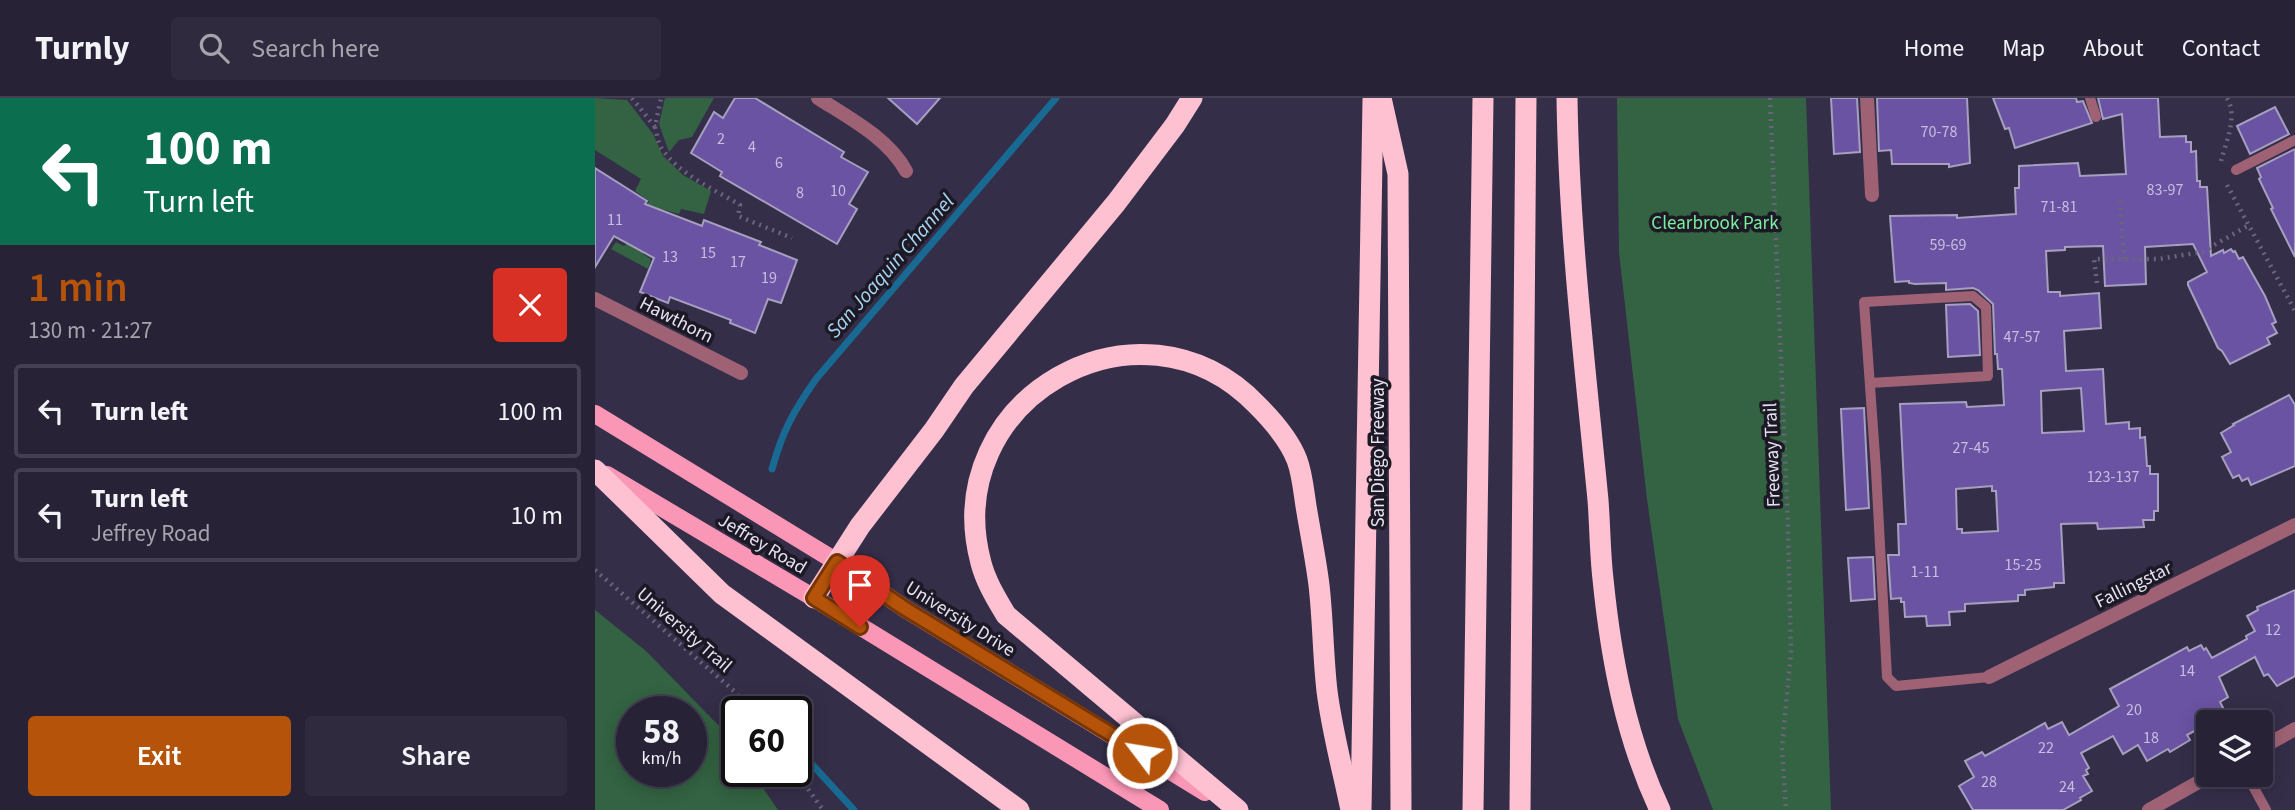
<!DOCTYPE html>
<meta charset="utf-8">
<style>
:root{--surface:#282237;--page:#302a3f;--text:#f1f3f6;--muted:#a5a4ad;--line:#443f52;--accent:#b45309}
body{margin:0;font-family:"Source Sans 3",sans-serif;background:var(--page);color:var(--text);height:100vh;display:flex;flex-direction:column;font-size:26px;white-space:nowrap}
*{box-sizing:border-box;margin:0}
p{font-size:23px;color:var(--muted)}
.icon{flex:none;width:38px;height:38px;fill:none;stroke:currentColor;stroke-width:2;stroke-linecap:round;stroke-linejoin:round}
.map{position:relative;flex:1;overflow:hidden}
.sheet{display:flex;flex-direction:column;background:var(--surface);width:595px}
.sheet>*{flex:none}
.guide{background:#0b6e4f;color:#fff;overflow:hidden}
.tools{position:absolute;left:1601px;top:612px;display:grid;gap:14px}
.tools a{display:grid;place-items:center;width:77px;height:77px;border-radius:7px;background:var(--surface);box-shadow:0 4px 18px #0003,0 0 0 2px var(--line);font-size:35px}
.speed{position:absolute;left:21px;top:598px;display:flex;gap:14px;font-size:35px;font-weight:700;text-align:center}
.speed>*{display:grid;place-content:center;width:91px;height:91px;border-radius:50%;background:var(--surface);box-shadow:0 4px 18px #0003,0 0 0 2px var(--line);line-height:1}
.speed small{font-size:18px;font-weight:400}
.speed .limit{border:4px solid #111;border-radius:10px;background:#fff;color:#111}
.pin{position:absolute;display:grid;place-items:center;width:60px;height:60px;color:#fff;margin:-72px -30px;border-radius:50% 50% 50% 0;rotate:-45deg;box-shadow:0 0 7px #0007}
.pin .icon{rotate:45deg}
.me{position:absolute;width:77px;margin:-38px;rotate:301deg;stroke-linejoin:round;filter:drop-shadow(0 0 5px #0008)}
.turn{display:flex;align-items:center;gap:24px;height:147px;padding:0 28px;font-size:32px}
.turn .icon{width:91px;height:91px;stroke-width:2.5}
.turn b{display:block;font-size:49px;line-height:60px}
.round{display:grid;place-items:center;flex:none;width:74px;height:74px;border-radius:7px;background:var(--page)}
.summary{display:flex;align-items:center;justify-content:space-between;height:119px;padding:0 28px}
h1{font-size:42px;font-weight:600;line-height:52px;color:var(--accent)}
.button{display:flex;gap:14px;margin-top:auto;padding:14px 28px}
.button a{flex:1;height:80px;border-radius:7px;background:var(--accent);color:#fff;font-size:28px;font-weight:600;line-height:80px;text-align:center}
.button a+a{background:var(--page);color:var(--text)}
ul{padding:0;list-style:none}
li{display:flex;align-items:center;gap:21px;height:94px;margin:0 14px 10px;padding:0 14px;border:4px solid var(--line);border-radius:7px}
li div{flex:1}
li b{display:block;font-size:26px}
li em{font-style:normal}
header{display:flex;align-items:center;gap:42px;box-sizing:border-box;height:98px;padding:0 35px;background:var(--surface);border-bottom:2px solid var(--line)}
header strong{font-size:33px}
nav{display:flex;gap:38px;margin-inline-start:auto;font-size:24px}
.search{width:490px;height:63px;background:var(--page);display:flex;align-items:center;gap:18px;box-sizing:border-box;padding:0 24px;border-radius:7px;color:var(--muted);font-size:26px}
main{display:flex;flex:1;min-height:0}
.map>svg:first-child{display:block}
.green{fill:#336342;fill-rule:evenodd}
.lines{fill:none;stroke-linecap:round;stroke-linejoin:round}
.stream{stroke:#186a93;stroke-width:7}
.building{fill:#6a53a2;stroke:#a69fbf;stroke-width:2;fill-rule:evenodd}
.path{stroke:#6a647c;stroke-width:4.5;stroke-dasharray:2 5;stroke-linecap:butt}
.service{stroke:#9f6275;stroke-width:10}
.minor{stroke:#9f6275;stroke-width:14}
.primary{stroke:#fb97b6;stroke-width:18}
.motorway{stroke:#fec1d2;stroke-width:21}
.route-casing{stroke:#753606;stroke-width:18}
.route{stroke:#b45309;stroke-width:12}
.labels{text-anchor:middle;stroke-width:7;stroke-linejoin:round;paint-order:stroke}
.number-label{font-size:16px;fill:#c6bedf}
.park-label{font-size:19px;fill:#7bee9f;stroke:#1c1925}
.street-label{font-size:19px;fill:#e5e2f3;stroke:#1c1925}
.water-label{font-size:21px;font-style:italic;fill:#a8d5f1;stroke:#1c1925}
</style>
<header>
<strong>Turnly</strong>
<div class="search"><svg class="icon" aria-label="search" viewBox="0 0 24 24"><circle cx="10" cy="10" r="6"/><path d="M15 15l6 6"/></svg>Search here</div>
<nav><a>Home</a><a>Map</a><a>About</a><a>Contact</a></nav>
</header>
<main>
<section class="sheet">
<div class="guide">
<div class="turn"><svg class="icon" aria-label="left" viewBox="0 0 24 24"><path d="M17 20v-9H6M10 6l-5 5 5 5"/></svg><div><b>100 m</b>Turn left</div></div>
</div>
<div class="summary"><div><h1>1 min</h1><p>130 m · 21:27</p></div><a class="round" style="background:#d93025;color:#fff"><svg class="icon" aria-label="close" viewBox="0 0 24 24"><path d="M6 6l12 12M18 6L6 18"/></svg></a></div>
<ul>
<li><svg class="icon" aria-label="left" viewBox="0 0 24 24"><path d="M17 20v-9H6M10 6l-5 5 5 5"/></svg><div><b>Turn left</b></div><em>100 m</em></li>
<li><svg class="icon" aria-label="left" viewBox="0 0 24 24"><path d="M17 20v-9H6M10 6l-5 5 5 5"/></svg><div><b>Turn left</b><p>Jeffrey Road</p></div><em>10 m</em></li>
</ul>
<div class="button"><a>Exit</a><a>Share</a></div>
</section>
<div class="map">
<svg width="1700" height="712" viewBox="0 0 1700 712">
<rect width="100%" height="100%" fill="#352e49"/>
<g class="green">
<polygon points="0,0 32,2 58,36 68,58 88,77 116,93 109,116 86,111 84,116 66,111 48,156 56,161 53,171 16,151 21,144 29,148 35,143 54,103 40,93 46,81 0,52"/>
<polygon points="70,0 119,0 97,39 84,42 74,54 64,26"/>
<polygon points="1022,0 1211,0 1236,712 1118,712 1083,621 1052,401 1024,154"/>
<path d="M0 512 51 553 126 630 142 652V674H157L183 712H0ZM96 614V674H37V614Z"/>
</g>
<g class="lines">
<g class="stream">
<path d="M177 371C188 332 198 314 221 281L461 0"/>
<polyline points="188,608 190,614"/>
<polyline points="201,642 212,661 259,712"/>
</g>
</g>
<g class="building">
<polygon points="140,0 160,0 249,54 246,59 273,74 254,106 262,111 242,146 125,78 127,74 96,55 119,14 128,20"/>
<polygon points="293,0 345,0 322,26"/>
<polygon points="1236,0 1262,0 1265,54 1239,56"/>
<polygon points="1282,0 1372,0 1375,65 1354,69 1354,66 1297,66 1296,52 1284,53"/>
<polygon points="1398,0 1481,0 1482,4 1488,3 1497,25 1420,50 1414,30 1410,31"/>
<path d="M1503 0H1563L1565 39 1591 38V44H1596V54L1601 53 1602 83H1605V89H1612L1616 158 1628 152 1629 155 1636 151 1638 154 1640 153 1644 161 1648 159 1670 198 1681 224 1677 226 1682 235 1672 240 1675 246 1635 266 1627 253 1623 250 1593 187V184L1612 174 1598 146 1550 149 1551 186 1510 188 1508 148 1470 149V152L1451 153 1453 194H1465V198L1504 195 1506 230 1469 233 1471 273 1508 271 1511 326 1534 324V331L1545 330V340L1550 339 1552 368H1555V376H1563V413H1559V422H1548L1549 429 1503 431 1502 425 1466 426 1469 485H1459V489L1430 492V497H1423V503L1370 506V513L1354 514 1355 527 1332 528 1331 518 1310 519 1309 504H1306V500L1296 501 1293 457H1304L1303 426H1311L1305 306 1371 304 1372 309 1409 307 1407 271H1403L1402 256H1400L1398 206 1383 192 1378 190 1351 192V185L1320 186 1314 185V183L1300 184 1295 118 1362 117V120L1421 116 1420 90H1424V68L1483 65 1485 78 1531 76 1527 16 1508 21ZM1486 290 1489 333 1447 335 1446 293ZM1397 388V393H1401L1403 433 1367 435V431H1362L1361 391Z"/>
<polygon points="1680,9 1694,36 1655,56 1642,28"/>
<polygon points="1700,51 1700,159 1676,111 1678,110 1664,81 1666,79 1662,70"/>
<polygon points="0,70 52,103 50,106 107,128 109,122 166,144 164,147 202,162 186,205 173,201 160,235 135,225 136,222 75,199 73,205 45,194 59,160 19,138 0,169"/>
<polygon points="1375,206 1383,213 1385,257 1353,259 1351,207"/>
<polygon points="1694,297 1700,307 1700,368 1656,387 1653,380 1647,383 1644,377 1638,380 1627,359 1636,354 1626,335 1639,327 1638,326"/>
<polygon points="1269,310 1274,410 1251,412 1246,311"/>
<polygon points="1278,459 1280,501 1256,503 1253,460"/>
<polygon points="1700,492 1700,578 1682,588 1673,576 1669,578 1660,559 1624,579 1633,599 1625,604 1636,625 1614,625 1592,637 1595,642 1575,654 1573,651 1552,663 1543,647 1528,656 1518,638 1486,655 1494,670 1491,672 1493,676 1488,678 1497,693 1485,700 1486,702 1468,712 1378,712 1364,688 1379,679 1370,663 1387,654 1390,658 1450,625 1453,631 1467,624 1474,637 1524,608 1515,591 1592,549 1594,553 1606,547 1609,552 1611,550 1617,560 1652,541 1651,538 1660,533 1652,518 1663,512 1662,509"/>
</g>
<g class="lines">
<g class="path">
<polyline points="37,0 60,29 66,0"/>
<polyline points="1175,0 1193,429 1196,554 1187,650 1191,712"/>
<path d="M60 29C62 36 63 45 67 51 85 77 119 91 145 107L143 118 197 140"/>
<path d="M1626 63C1631 44 1643 18 1632 0"/>
<polyline points="1632,87 1700,213"/>
<polyline points="1525,103 1529,161"/>
<polyline points="1502,185 1499,161 1564,161 1607,154 1654,127"/>
<polyline points="0,472 139,593 157,614"/>
<polyline points="201,674 228,712"/>
</g>
<g class="service">
<polyline points="1495,0 1501,19"/>
<polyline points="1641,72 1700,42"/>
<polyline points="1275,285 1393,278 1391,209 1378,198 1269,204 1281,372 1292,579 1301,588 1394,579"/>
<polyline points="1652,677 1671,712"/>
</g>
<g class="minor">
<path d="M223 0C254 20 293 40 311 73"/>
<polyline points="1272,0 1277,97"/>
<polyline points="0,201 146,275"/>
<polyline points="1394,579 1700,427"/>
<polyline points="1666,650 1700,631"/>
<polyline points="1554,712 1616,677"/>
</g>
<g class="primary">
<polyline points="0,316 242,464 309,510 610,694"/>
<polyline points="12,377 219,500 565,712"/>
</g>
<g class="motorway">
<polyline points="786,0 803,76 806,712"/>
<path d="M972 0C974 135 990 268 1003 402 1005 428 1005 455 1008 481 1016 561 1031 640 1065 712"/>
<polyline points="0,372 127,496 424,712"/>
<polyline points="219,500 265,428 339,332 369,288 521,105 580,27 597,0"/>
<path d="M643 712 411 517C401 500 391 484 386 465 342 302 544 185 662 307 678 323 694 341 702 362 708 378 709 398 712 414 716 438 721 463 724 487 728 522 728 558 732 593 737 633 748 673 756 712"/>
<polyline points="766,712 778,2"/>
<polyline points="878,712 888,0"/>
<polyline points="925,712 931,0"/>
</g>
</g>
<g class="lines">
<g class="route-casing">
<polyline id="route" points="265,529 219,500 242,464 309,510 547,655"/>
</g>
<use href="#route" class="route"/>
</g>
<g class="labels">
<g class="number-label">
<text x="1344" y="39">70-78</text>
<text x="126" y="46">2</text>
<text x="157" y="54">4</text>
<text x="184" y="70">6</text>
<text x="1570" y="97">83-97</text>
<text x="243" y="98">10</text>
<text x="205" y="100">8</text>
<text x="1464" y="114">71-81</text>
<text x="20" y="127">11</text>
<text x="1353" y="152">59-69</text>
<text x="113" y="160">15</text>
<text x="75" y="164">13</text>
<text x="143" y="169">17</text>
<text x="174" y="185">19</text>
<text x="1427" y="244">47-57</text>
<text x="1376" y="355">27-45</text>
<text x="1518" y="384">123-137</text>
<text x="1428" y="472">15-25</text>
<text x="1330" y="479">1-11</text>
<text x="1678" y="537">12</text>
<text x="1592" y="578">14</text>
<text x="1539" y="617">20</text>
<text x="1556" y="645">18</text>
<text x="1451" y="655">22</text>
<text x="1394" y="689">28</text>
<text x="1472" y="694">24</text>
</g>
<g class="park-label">
<text x="1120" y="131">Clearbrook Park</text>
</g>
<g class="street-label">
<text transform="translate(82 221) rotate(27)" y="7">Hawthorn</text>
<text transform="translate(782 355) rotate(-90)" y="7">San Diego Freeway</text>
<text transform="translate(1176 357) rotate(-92)" y="7">Freeway Trail</text>
<text transform="translate(168 445) rotate(31)" y="7">Jeffrey Road</text>
<text transform="translate(1538 486) rotate(-26)" y="7">Fallingstar</text>
<text transform="translate(366 520) rotate(32)" y="7">University Drive</text>
<text transform="translate(90 531) rotate(41)" y="7">University Trail</text>
</g>
<g class="water-label">
<text transform="translate(295 168) rotate(-49)" y="7">San Joaquin Channel</text>
</g>
</g>
</svg>
<div class="tools">
<a><svg class="icon" aria-label="layers" viewBox="0 0 24 24"><path d="M12 4l9 5-9 5-9-5zM3 14l9 5 9-5"/></svg></a>
</div>
<div class="speed"><div>58<small>km/h</small></div><div class="limit">60</div></div>
<div class="pin" style="left:265px;top:529px;background:#d93025"><svg class="icon" aria-label="arrive" viewBox="0 0 24 24"><path d="M6 21V4h12l-3 4 3 4H6"/></svg></div>
<svg class="me" style="left:547px;top:655px" viewBox="-20 -20 40 40"><circle r="17" fill="#b45309" stroke="#fff" stroke-width="3"/><path d="M0-11L8 9 0 5-8 9z" fill="#fff"/></svg>
</div>
</main>
